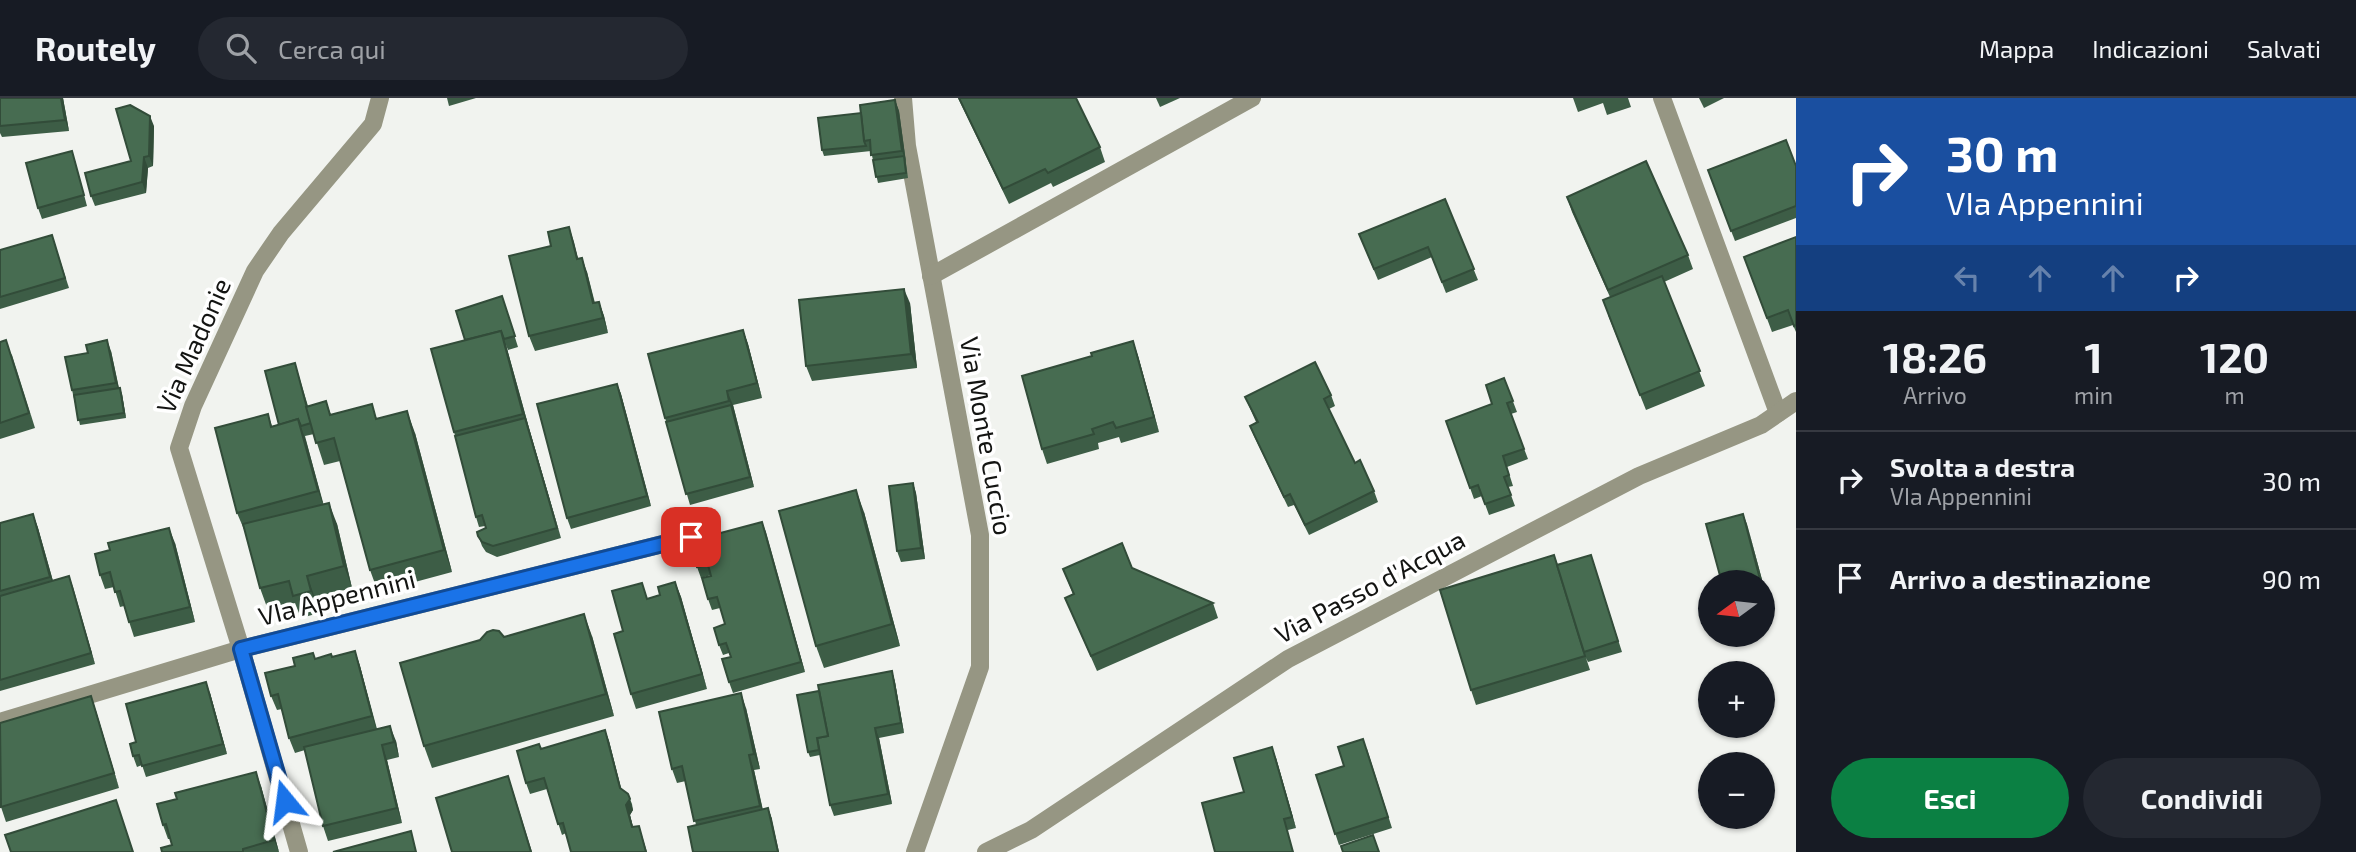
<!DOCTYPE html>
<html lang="it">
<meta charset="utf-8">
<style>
:root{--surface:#171b24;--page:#242831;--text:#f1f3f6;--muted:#9ea1a6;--line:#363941;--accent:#0b8043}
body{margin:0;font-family:"Exo 2",sans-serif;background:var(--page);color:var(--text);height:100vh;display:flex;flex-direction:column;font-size:26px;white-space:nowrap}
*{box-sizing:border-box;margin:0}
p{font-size:23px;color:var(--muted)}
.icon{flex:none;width:38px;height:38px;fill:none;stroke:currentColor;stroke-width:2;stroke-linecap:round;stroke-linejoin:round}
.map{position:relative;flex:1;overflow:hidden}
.drawer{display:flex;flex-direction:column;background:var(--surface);width:560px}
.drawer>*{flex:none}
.top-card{background:#1a4fa0;color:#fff;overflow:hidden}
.needle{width:46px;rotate:255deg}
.controls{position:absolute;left:1698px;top:472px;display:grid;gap:14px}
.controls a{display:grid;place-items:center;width:77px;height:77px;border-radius:50%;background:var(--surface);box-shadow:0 2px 5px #0004;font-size:35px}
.pin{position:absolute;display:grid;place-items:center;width:60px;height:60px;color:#fff;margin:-30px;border-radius:14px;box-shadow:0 4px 10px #0006}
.me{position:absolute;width:77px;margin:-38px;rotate:344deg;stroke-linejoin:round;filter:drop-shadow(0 0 5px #0008)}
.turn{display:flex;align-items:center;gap:24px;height:147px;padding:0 35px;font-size:32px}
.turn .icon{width:91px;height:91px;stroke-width:2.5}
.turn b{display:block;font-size:49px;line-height:60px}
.lanes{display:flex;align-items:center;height:66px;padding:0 35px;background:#0003;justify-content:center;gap:35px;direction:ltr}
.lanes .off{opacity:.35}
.eta{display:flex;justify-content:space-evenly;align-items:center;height:119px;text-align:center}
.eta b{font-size:42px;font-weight:700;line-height:49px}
.primary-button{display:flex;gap:14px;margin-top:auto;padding:14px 35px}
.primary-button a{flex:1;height:80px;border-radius:42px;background:var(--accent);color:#fff;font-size:28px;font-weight:700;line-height:80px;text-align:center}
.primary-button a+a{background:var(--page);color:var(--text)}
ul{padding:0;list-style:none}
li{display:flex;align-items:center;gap:21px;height:98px;padding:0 35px;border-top:2px solid var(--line)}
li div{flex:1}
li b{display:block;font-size:26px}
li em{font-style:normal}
header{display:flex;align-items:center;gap:42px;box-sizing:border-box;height:98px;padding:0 35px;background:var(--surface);border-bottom:2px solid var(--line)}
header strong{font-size:33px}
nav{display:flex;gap:38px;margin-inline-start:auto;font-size:24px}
.search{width:490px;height:63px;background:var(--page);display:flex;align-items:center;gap:18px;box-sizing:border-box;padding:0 24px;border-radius:38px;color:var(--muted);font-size:26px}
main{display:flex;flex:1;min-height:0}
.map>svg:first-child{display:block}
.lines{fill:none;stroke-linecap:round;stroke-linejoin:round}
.minor{stroke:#969683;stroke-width:18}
.wall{fill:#3d5d46}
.shaded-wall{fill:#324c39}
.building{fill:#476c51;stroke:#324c39;stroke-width:2}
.route-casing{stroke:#114b97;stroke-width:18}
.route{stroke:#1a73e8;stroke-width:12}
.labels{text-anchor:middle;stroke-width:7;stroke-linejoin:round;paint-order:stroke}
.street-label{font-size:26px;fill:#131412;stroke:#fff}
</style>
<header>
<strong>Routely</strong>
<div class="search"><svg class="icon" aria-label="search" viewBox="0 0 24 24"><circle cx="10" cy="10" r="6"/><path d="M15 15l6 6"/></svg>Cerca qui</div>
<nav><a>Mappa</a><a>Indicazioni</a><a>Salvati</a></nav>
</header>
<main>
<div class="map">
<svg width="1796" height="754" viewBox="0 0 1796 754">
<rect width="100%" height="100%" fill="#f1f3ef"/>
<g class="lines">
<g class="minor">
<polyline points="903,0 907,48 980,437 980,569 915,754"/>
<polyline points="1662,0 1778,315"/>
<polyline points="931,178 1252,0"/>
<polyline points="0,624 241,551 691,439"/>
<polyline points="299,754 241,551 179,350 193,308 255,173 281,135 373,26 380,0"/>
<polyline points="986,754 1031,732 1288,561 1639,378 1761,327 1796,303"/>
</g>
</g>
<g class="wall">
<polygon points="0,0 63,0 69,33 2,39 0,35"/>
<polygon points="447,0 476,0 449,8"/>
<polygon points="958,0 1100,49 1105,64 1053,89 1051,85 1009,106"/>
<polygon points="1156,0 1180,0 1160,9"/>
<polygon points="1573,0 1628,0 1631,9 1607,17 1603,5 1578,14"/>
<polygon points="1699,0 1724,0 1704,10"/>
<polygon points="895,2 899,13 908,80 878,85 871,53 824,58 822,52 861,15"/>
<polygon points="154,28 153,68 148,70 146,95 95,108 91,98 131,63"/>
<polygon points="75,63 87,108 42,121 38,110"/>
<polygon points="1796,68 1796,120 1735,143 1708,72"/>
<polygon points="1567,99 1688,157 1693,171 1664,184 1705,288 1646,312 1608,217 1610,199 1572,114"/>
<polygon points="1445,101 1478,182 1446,195 1432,159 1378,182 1359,136"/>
<polygon points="569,129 578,161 587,174 595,205 599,204 604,218 608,235 535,253 529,238 551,148"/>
<polygon points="52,137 69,190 0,211 0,152"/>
<polygon points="1796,139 1796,234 1793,227 1772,234 1744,159"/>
<polygon points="502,198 518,249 508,252 506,247 529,330 561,440 497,459 486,454 482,448 477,434 486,430 485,428 479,429 476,419 454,334 465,242"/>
<polygon points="910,205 917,270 812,283 806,268"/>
<polygon points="743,232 748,246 762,300 733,307 754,389 690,407 665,320"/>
<polygon points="1133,243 1138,258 1159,334 1121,345 1119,339 1098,345 1099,351 1047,366 1042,351 1092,258"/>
<polygon points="0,244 12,257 35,330 0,341"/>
<polygon points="111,253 119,290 122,296 126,320 80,327 72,292"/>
<polygon points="295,265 308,308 326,303 331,317 377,321 415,335 452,474 378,494 370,472 340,363 324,367 314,336 305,338 323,406 337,426 352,490 315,500 319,515 301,520 295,505 268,512 260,490 246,436 237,415 268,316 272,328 279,327"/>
<polygon points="1504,280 1517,314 1511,316 1528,361 1507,369 1513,388 1508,389 1515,408 1489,417 1482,398 1474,401 1446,323 1492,306"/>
<polygon points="617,286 621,296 651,408 571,431 567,420"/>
<polygon points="1331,297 1335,308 1329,311 1355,365 1374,393 1378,404 1309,437 1294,407 1288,409 1254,338 1250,328 1256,324 1245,299"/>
<polygon points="913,385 916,395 925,461 901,464 897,453"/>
<polygon points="864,414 900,548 824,570 816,548"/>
<polygon points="33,416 38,430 53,483 69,478 95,566 0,593 0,425"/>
<polygon points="762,424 805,574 733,595 729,584 731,559 729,555 723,557 719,547 725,526 720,510 712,512 708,501 711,477 701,480 697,469"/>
<polygon points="1747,426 1768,504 1762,506 1762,485"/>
<polygon points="175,445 195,524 134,539 124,508 120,509 114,489 105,491 100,477"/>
<polygon points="1554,457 1558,467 1591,457 1622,554 1588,564 1586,560 1590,572 1476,607 1471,592"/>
<polygon points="1132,470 1213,505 1218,520 1097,573 1065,500 1073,496 1063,471"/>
<polygon points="675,484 681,499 707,591 636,611 631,596 623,533 648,501 660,497"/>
<polygon points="592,538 614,618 432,670 424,648 504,539"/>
<polygon points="355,553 360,568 377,631 396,643 399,659 387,662 402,725 328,743 323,728 305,652 295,655 289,640 282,611 277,612 271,598 295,568 315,561 332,559"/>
<polygon points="892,573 895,584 904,635 879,640 892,706 834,718 830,707 820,657 810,659 808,654 819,593"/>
<polygon points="210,595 227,656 146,679 142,667 137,669 133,658 136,644"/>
<polygon points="746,610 760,671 754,672 763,712 768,710 772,721 696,727 686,683 677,685 672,671"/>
<polygon points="96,613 119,690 6,724 1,709"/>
<polygon points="605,632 609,643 621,691 628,696 632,706 633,712 630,717 633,729 639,728 647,754 571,754 566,735 562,737 547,691 530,696 526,685 541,651"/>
<polygon points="1367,651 1392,730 1339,747 1316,677 1344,668"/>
<polygon points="1276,660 1296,730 1288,732 1244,694"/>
<polygon points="261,688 279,754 162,754 172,747 170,741 168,741 163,727"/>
</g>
<g class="shaded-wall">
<polygon points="61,0 63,0 69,33 65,22"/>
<polygon points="895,2 899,13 906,64 902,53"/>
<polygon points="150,18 154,28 153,68 149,58"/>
<polygon points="144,59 148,70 146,95 142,84"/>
<polygon points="569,129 574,144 582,176 577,161"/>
<polygon points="582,160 587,174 598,220 593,205"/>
<polygon points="904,191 910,205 917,270 911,256"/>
<polygon points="599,204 604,218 608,235 603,220"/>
<polygon points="743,232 748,246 762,300 757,285"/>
<polygon points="501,233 506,247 529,330 561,440 523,316"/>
<polygon points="107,242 111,253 120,296 116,285"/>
<polygon points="1133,243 1138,258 1159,334 1154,319"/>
<polygon points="617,286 621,296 651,408 647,398"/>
<polygon points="120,290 122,296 126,320 124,315"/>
<polygon points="727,293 733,307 754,389 750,379"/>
<polygon points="407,313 415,335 452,474 444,452"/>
<polygon points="298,321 306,343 326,415 318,393"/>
<polygon points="913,385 916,395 925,461 921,450"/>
<polygon points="856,392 864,414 900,548 892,526"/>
<polygon points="329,405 337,426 352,490 344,468"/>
<polygon points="33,416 38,430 56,494 50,479"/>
<polygon points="1743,416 1747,426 1768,504 1764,494"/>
<polygon points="762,424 766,434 805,574 801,564"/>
<polygon points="169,430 175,445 195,524 190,509"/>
<polygon points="69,478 73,489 95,566 91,555"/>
<polygon points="307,478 315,500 319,515 311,493"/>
<polygon points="675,484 681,499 707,591 702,576"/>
<polygon points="584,516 592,538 614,618 606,596"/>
<polygon points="355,553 360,568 377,633 372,618"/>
<polygon points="892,573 895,584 904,635 901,625"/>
<polygon points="206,584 210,595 227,656 223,646"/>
<polygon points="741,595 746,610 760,671 754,656"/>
<polygon points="91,598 96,613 119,690 114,675"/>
<polygon points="390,628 396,643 399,659 394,644"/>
<polygon points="875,630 879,640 892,706 888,696"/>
<polygon points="605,632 609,643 624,701 620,690"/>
<polygon points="382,647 387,662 402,725 397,710"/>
<polygon points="1272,649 1276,660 1296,730 1292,719"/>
<polygon points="749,657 754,672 765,723 760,708"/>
<polygon points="256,674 261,688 279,754 274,742"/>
<polygon points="508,678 513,693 532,754 531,754"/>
<polygon points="628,696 633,712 630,717 636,740 626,707"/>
<polygon points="768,710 772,721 779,754 778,754"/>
</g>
<g class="building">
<polygon points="0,0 61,0 65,22 0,28"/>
<polygon points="959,0 1076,0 1100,49 1048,75 1045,71 1003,91"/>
<polygon points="895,2 902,53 871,57 870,42 864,43 860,7"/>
<polygon points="130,7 150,18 149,58 144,59 142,84 91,98 85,75 131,63 116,11"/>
<polygon points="861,15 864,43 866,48 822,52 818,20"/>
<polygon points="1786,42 1796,68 1796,108 1731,133 1708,72"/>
<polygon points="72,53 84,97 38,110 26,65"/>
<polygon points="904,58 906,75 876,79 873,62"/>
<polygon points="1646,63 1688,157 1608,192 1567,99"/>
<polygon points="1445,101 1474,171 1442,184 1428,149 1374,171 1359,136"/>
<polygon points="569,129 577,161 582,160 593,205 599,204 603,220 529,238 509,158 551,148 548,134"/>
<polygon points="52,137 65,180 0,199 0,152"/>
<polygon points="1796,139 1796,227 1794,228 1788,212 1767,220 1744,159"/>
<polygon points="1662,178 1700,273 1640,297 1603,202"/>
<polygon points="904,191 911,256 806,268 799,202"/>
<polygon points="502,198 515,238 504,241 501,233 465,242 456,213"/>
<polygon points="743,232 757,285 727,293 729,303 665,320 648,256"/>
<polygon points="501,233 523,316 454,334 431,251"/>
<polygon points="6,242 29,315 0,325 0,244"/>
<polygon points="107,242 116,285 72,292 65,259 88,255 86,247"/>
<polygon points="1133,243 1154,319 1116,330 1113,324 1092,331 1094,336 1042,351 1022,278 1092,258 1091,255"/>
<polygon points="1315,264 1331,297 1324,301 1355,365 1360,362 1374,393 1305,427 1290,396 1284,399 1250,328 1258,324 1245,299"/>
<polygon points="295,265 311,325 301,328 298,321 279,327 265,273"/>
<polygon points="1504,280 1513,303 1507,305 1524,351 1503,358 1509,377 1504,379 1511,397 1485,406 1478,387 1470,390 1446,323 1492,306 1486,287"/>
<polygon points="617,286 647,398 567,420 537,306"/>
<polygon points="120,290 124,315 78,322 74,297"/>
<polygon points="326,303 330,317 372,306 376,321 407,313 444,452 370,472 334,340 316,345 306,309"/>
<polygon points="731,307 750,379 686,396 666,324"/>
<polygon points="268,316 271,329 298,321 318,393 237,415 215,330"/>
<polygon points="525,320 557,430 493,448 482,444 478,438 477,434 486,430 482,417 476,419 455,338"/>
<polygon points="913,385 921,450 897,453 889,388"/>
<polygon points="856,392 892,526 816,548 779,413"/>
<polygon points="329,405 344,468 307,478 311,493 293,498 289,483 260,490 243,426"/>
<polygon points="33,416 50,479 0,493 0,425"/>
<polygon points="1743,416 1761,485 1722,485 1706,426"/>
<polygon points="762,424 801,564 729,584 722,561 731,559 726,545 719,547 714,530 725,526 717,499 708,501 702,480 711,478 708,467 697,469 692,448 700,446 698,441"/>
<polygon points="169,430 190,509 129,524 120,493 115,494 110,474 100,477 95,456 110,452 108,445"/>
<polygon points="1122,445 1132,470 1213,505 1091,558 1065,500 1074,496 1063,471"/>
<polygon points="1554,457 1585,558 1471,592 1440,492"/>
<polygon points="1591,457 1618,543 1584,554 1557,467"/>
<polygon points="69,478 91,555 0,582 0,498"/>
<polygon points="675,484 702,576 631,596 614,536 623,533 612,493 642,485 647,501 660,497 658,489"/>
<polygon points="584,516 606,596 424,648 400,565 480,542 487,534 493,532 499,533 504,539"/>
<polygon points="355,553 372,618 289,640 278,596 271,598 265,575 295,568 293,560 313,555 315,561 331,556 332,559"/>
<polygon points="892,573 901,625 875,630 888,696 830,707 817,640 828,638 818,587"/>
<polygon points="206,584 223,646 142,668 139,657 133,658 130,646 136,644 126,606"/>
<polygon points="819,593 828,638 817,640 819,652 808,654 797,597"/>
<polygon points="741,595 754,656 749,657 760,708 694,723 682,668 672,671 659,614"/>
<polygon points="91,598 114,675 1,709 0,625"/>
<polygon points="390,628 394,644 382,647 397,710 323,728 304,649"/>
<polygon points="605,632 620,690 628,696 630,701 626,707 632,729 639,728 646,754 571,754 563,725 558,726 544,680 526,685 517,653 539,646 541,651"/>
<polygon points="1363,641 1388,719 1335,736 1316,677 1344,668 1338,649"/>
<polygon points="1272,649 1292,719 1284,721 1293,754 1215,754 1202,705 1244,694 1234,660"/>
<polygon points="256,674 274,742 243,751 243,754 162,754 161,750 172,747 166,726 163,727 157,706 177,701 175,695"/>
<polygon points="508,678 531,754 452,754 436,700"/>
<polygon points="116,702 133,754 11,754 5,737"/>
<polygon points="768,710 778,754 693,754 688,729"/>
<polygon points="411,733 416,754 333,754"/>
<polygon points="1373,737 1379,754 1343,754 1341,748"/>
</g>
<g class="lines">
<g class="route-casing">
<polyline id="route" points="285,703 241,551 691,439"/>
</g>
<use href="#route" class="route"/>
</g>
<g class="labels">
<g class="street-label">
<text transform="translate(194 248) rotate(-66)" y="9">Via Madonie</text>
<text transform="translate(986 338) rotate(80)" y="9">Via Monte Cuccio</text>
<text transform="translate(1370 489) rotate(-28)" y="9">Via Passo d'Acqua</text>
<text transform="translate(337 500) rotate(-14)" y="9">VIa Appennini</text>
</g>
</g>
</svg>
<div class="controls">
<a><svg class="needle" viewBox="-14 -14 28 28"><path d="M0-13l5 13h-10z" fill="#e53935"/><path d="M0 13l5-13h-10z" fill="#9ea1a6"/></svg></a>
<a>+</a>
<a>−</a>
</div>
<div class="pin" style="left:691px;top:439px;background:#d93025"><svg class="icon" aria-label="arrive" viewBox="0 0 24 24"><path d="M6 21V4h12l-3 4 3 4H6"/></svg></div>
<svg class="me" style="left:285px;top:703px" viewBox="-20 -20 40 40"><path d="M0-17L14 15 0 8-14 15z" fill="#1a73e8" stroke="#fff" stroke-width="4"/></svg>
</div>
<section class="drawer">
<div class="top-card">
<div class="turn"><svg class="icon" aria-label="right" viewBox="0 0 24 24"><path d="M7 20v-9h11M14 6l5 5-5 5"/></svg><div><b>30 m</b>VIa Appennini</div></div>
<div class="lanes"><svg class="icon off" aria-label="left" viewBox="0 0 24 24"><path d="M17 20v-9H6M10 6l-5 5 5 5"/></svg><svg class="icon off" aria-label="ahead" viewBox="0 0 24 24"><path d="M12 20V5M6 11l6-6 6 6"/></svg><svg class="icon off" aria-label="ahead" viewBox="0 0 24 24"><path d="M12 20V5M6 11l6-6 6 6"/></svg><svg class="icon" aria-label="right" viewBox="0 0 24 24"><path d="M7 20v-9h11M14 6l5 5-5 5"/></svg></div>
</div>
<div class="eta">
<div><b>18:26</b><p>Arrivo</p></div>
<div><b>1</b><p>min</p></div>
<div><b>120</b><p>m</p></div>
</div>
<ul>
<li><svg class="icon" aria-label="right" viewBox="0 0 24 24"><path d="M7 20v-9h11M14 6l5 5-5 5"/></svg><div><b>Svolta a destra</b><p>VIa Appennini</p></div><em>30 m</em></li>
<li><svg class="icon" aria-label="arrive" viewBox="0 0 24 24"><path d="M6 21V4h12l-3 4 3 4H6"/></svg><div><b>Arrivo a destinazione</b></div><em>90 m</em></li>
</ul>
<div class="primary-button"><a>Esci</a><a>Condividi</a></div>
</section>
</main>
